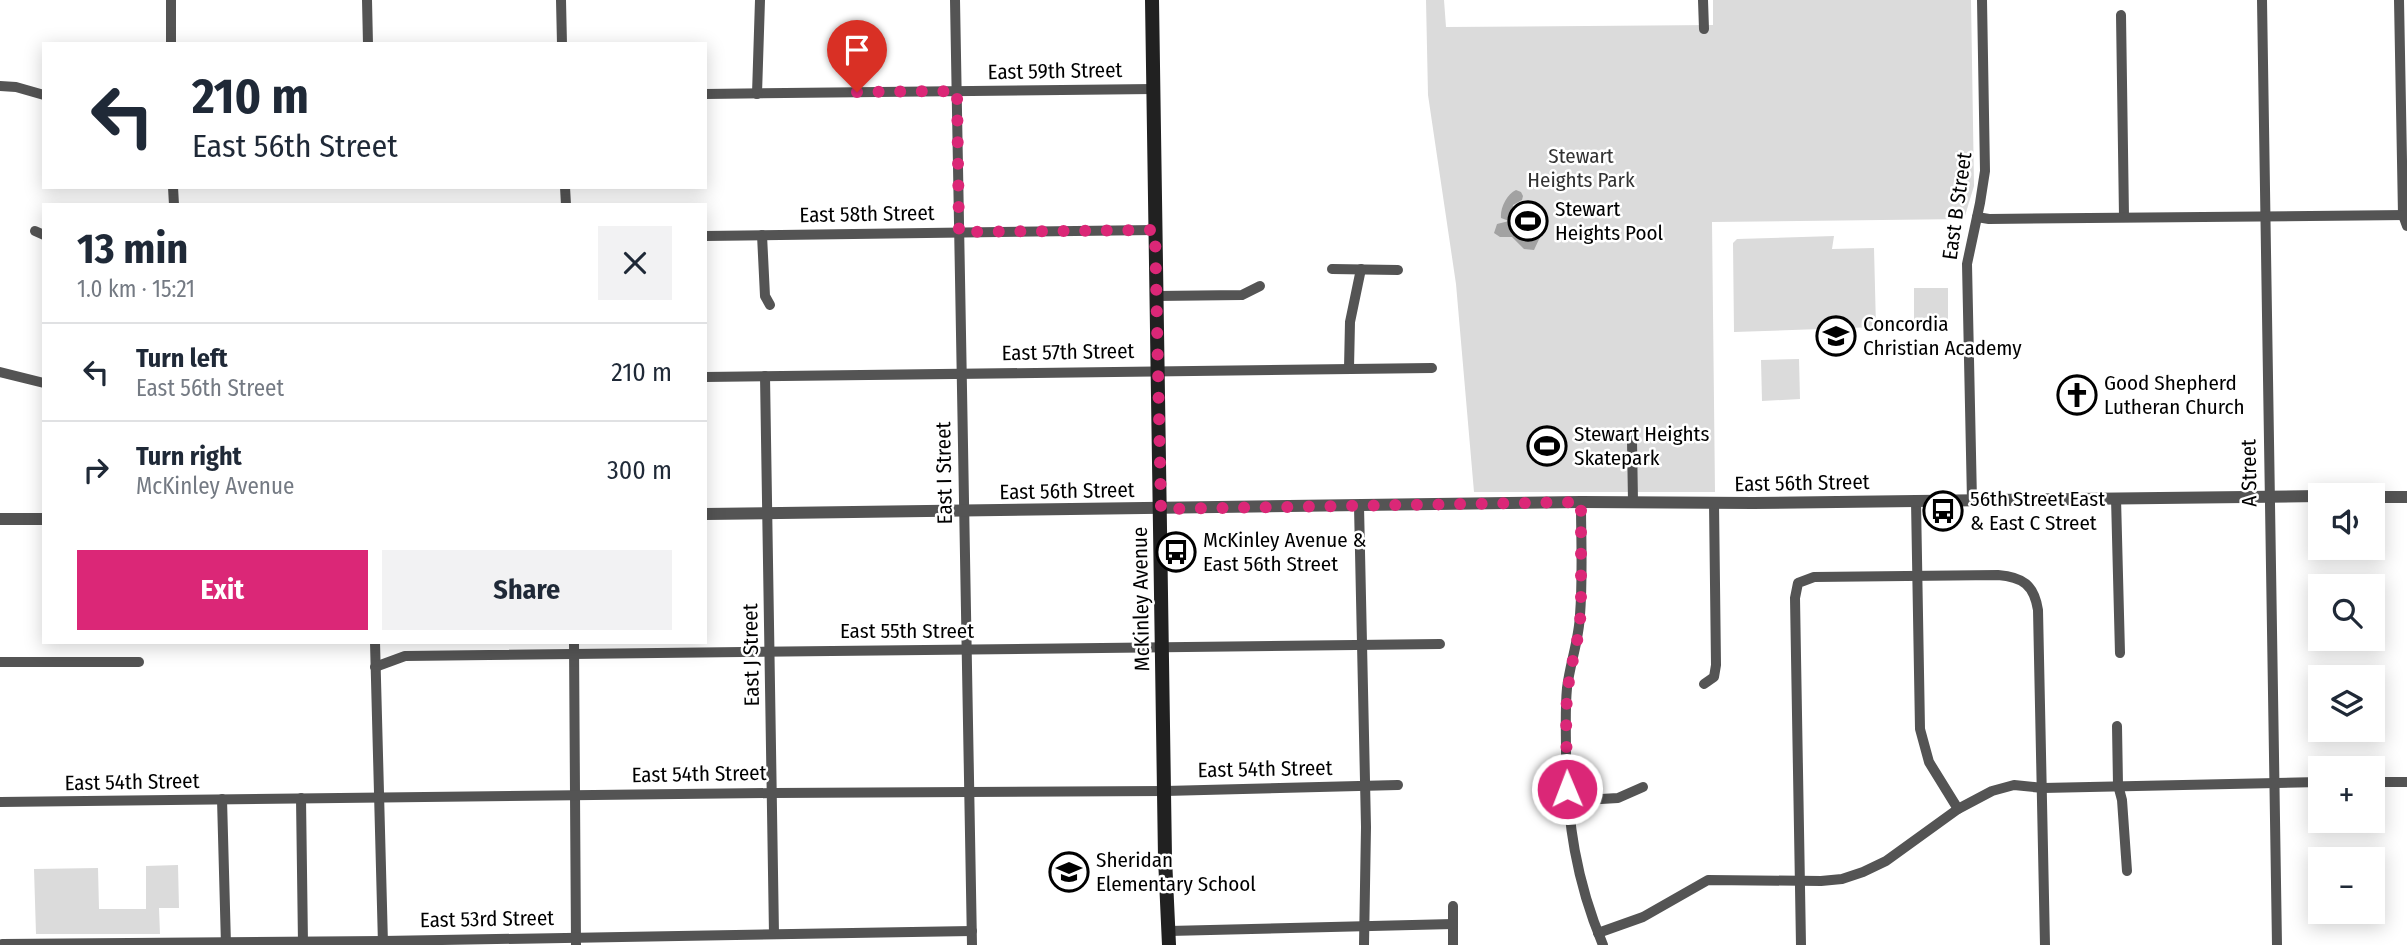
<!DOCTYPE html>
<meta charset="utf-8">
<style>
:root{--surface:#fff;--page:#f2f2f3;--text:#1f2937;--muted:#747a83;--line:#e0e1e3;--accent:#db2777}
body{margin:0;font-family:"Fira Sans Condensed",sans-serif;background:var(--page);color:var(--text);height:100vh;display:flex;flex-direction:column;font-size:26px;white-space:nowrap}
*{box-sizing:border-box;margin:0}
p{font-size:23px;color:var(--muted)}
.icon{flex:none;width:38px;height:38px;fill:none;stroke:currentColor;stroke-width:2;stroke-linecap:round;stroke-linejoin:round}
.map{position:relative;flex:1;overflow:hidden}
.details{position:absolute;left:42px;top:203px;width:665px;height:441px;display:flex;flex-direction:column;background:var(--surface);border-radius:0px;box-shadow:0 4px 18px #0003}
.details>*{flex:none}
.top-card{position:absolute;left:42px;top:42px;width:665px;height:147px;border-radius:0px;box-shadow:0 4px 18px #0003;background:#fff;color:var(--text);overflow:hidden}
.fabs{position:absolute;left:2308px;top:483px;display:grid;gap:14px}
.fabs a{display:grid;place-items:center;width:77px;height:77px;border-radius:0px;background:var(--surface);box-shadow:0 4px 18px #0003;font-size:35px}
.pin{position:absolute;display:grid;place-items:center;width:60px;height:60px;color:#fff;margin:-72px -30px;border-radius:50% 50% 50% 0;rotate:-45deg;box-shadow:0 0 7px #0007}
.pin .icon{rotate:45deg}
.me{position:absolute;width:77px;margin:-38px;rotate:359deg;stroke-linejoin:round;filter:drop-shadow(0 0 5px #0008)}
.turn{display:flex;align-items:center;gap:24px;height:147px;padding:0 35px;font-size:32px}
.turn .icon{width:91px;height:91px;stroke-width:2.5}
.turn b{display:block;font-size:49px;line-height:60px}
.round{display:grid;place-items:center;flex:none;width:74px;height:74px;border-radius:0px;background:var(--page)}
.summary{display:flex;align-items:center;justify-content:space-between;height:119px;padding:0 35px}
h1{font-size:42px;font-weight:700;line-height:52px}
.cta{display:flex;gap:14px;margin-top:auto;padding:14px 35px}
.cta a{flex:1;height:80px;border-radius:0px;background:var(--accent);color:#fff;font-size:28px;font-weight:700;line-height:80px;text-align:center}
.cta a+a{background:var(--page);color:var(--text)}
ul{padding:0;list-style:none}
li{display:flex;align-items:center;gap:21px;height:98px;padding:0 35px;border-top:2px solid var(--line)}
li div{flex:1}
li b{display:block;font-size:26px}
li em{font-style:normal}
.map>svg:first-child{display:block}
.green{fill:#dbdbdb}
.water{fill:#a2a2a2}
.lines{fill:none;stroke-linecap:round;stroke-linejoin:round}
.minor{stroke:#545454;stroke-width:10}
.tertiary{stroke:#545454;stroke-width:12}
.secondary{stroke:#212121;stroke-width:14}
.route{stroke:#db2777;stroke-width:12;stroke-dasharray:0 21.6}
.labels{text-anchor:middle;stroke-width:5;stroke-linejoin:round;paint-order:stroke}
.street-label{font-size:21px;fill:#000;stroke:#fff}
.park-label{font-size:21px;fill:#323232;stroke:#fff}
.poi-label{font-size:21px;fill:#000;stroke:#fff;text-anchor:start}
</style>
<div class="map">
<svg width="2407" height="945" viewBox="0 0 2407 945">
<rect width="100%" height="100%" fill="#fff"/>
<g class="green">
<polygon points="1426,0 1444,0 1446,27 1713,25 1713,0 1971,0 1974,186 1964,219 1712,222 1715,492 1474,492 1456,284 1428,95"/>
<polygon points="1834,236 1832,249 1874,248 1876,327 1734,332 1733,243 1737,239"/>
<rect x="1914" y="288" width="34" height="32"/>
<polygon points="1799,359 1800,399 1762,401 1761,360"/>
<polygon points="178,865 179,908 159,908 160,934 36,934 34,869 98,868 99,909 146,909 146,866"/>
</g>
<path class="water" d="M1516 190 1521 192 1523 196 1522 200 1513 205 1512 218 1519 205 1548 220 1534 250 1524 249 1512 237H1500L1494 233 1497 224 1509 221 1501 218C1500 208 1507 194 1516 190Z"/>
<g class="lines">
<g class="minor">
<polyline points="171,0 171,44"/>
<polyline points="367,0 368,44"/>
<polyline points="561,0 562,44"/>
<polyline points="955,0 972,945"/>
<polyline points="1703,0 1704,29"/>
<polyline points="2262,0 2277,945"/>
<polyline points="2399,0 2403,215 2407,226"/>
<polyline points="2121,15 2124,217"/>
<polyline points="0,86 16,87 44,95"/>
<polyline points="705,94 1154,89"/>
<polyline points="757,94 760,0"/>
<polyline points="173,187 174,205"/>
<polyline points="565,187 566,205"/>
<polyline points="1977,217 1989,219 2407,215"/>
<polyline points="35,231 44,235"/>
<polyline points="762,235 765,296 770,305"/>
<polyline points="705,236 1155,230"/>
<polyline points="1332,269 1398,270"/>
<polyline points="1156,296 1242,295 1260,286"/>
<polyline points="1349,368 1350,322 1361,269"/>
<polyline points="0,372 44,383"/>
<polyline points="765,376 774,934"/>
<polyline points="705,377 1432,368"/>
<polyline points="1632,441 1633,502"/>
<polyline points="2116,498 2120,653"/>
<polyline points="1916,501 1920,729 1929,762 1958,809"/>
<polyline points="1972,501 1967,264 1980,203 1985,171 1982,0"/>
<path d="M1581 502C1581 540 1583 577 1580 615 1579 640 1570 663 1567 688 1565 709 1566 731 1566 752 1567 821 1576 881 1603 945"/>
<polyline points="1359,506 1366,827 1364,945"/>
<polyline points="375,642 383,944"/>
<polyline points="574,642 576,945"/>
<polyline points="0,662 139,662"/>
<polyline points="375,667 405,656 1440,644"/>
<polyline points="1704,684 1714,677 1716,665 1714,503"/>
<polyline points="2117,726 2118,785 2122,800 2127,871"/>
<polyline points="2373,782 2407,782"/>
<polyline points="301,798 303,944"/>
<polyline points="222,799 226,945"/>
<polyline points="1567,801 1618,798 1643,787"/>
<polyline points="0,802 773,793 1165,791 1398,785"/>
<polyline points="1453,906 1453,945"/>
<polyline points="1169,931 1453,924"/>
<polyline points="1598,933 1643,917 1708,880 1821,881 1842,879 1863,872 1886,861 1958,809 1992,791 2014,785 2043,788 2320,782"/>
<polyline points="2,944 383,941 972,931"/>
<path d="M1801 945 1795 598 1798 583 1814 577 1998 575C2023 577 2034 585 2038 610L2045 945"/>
</g>
<g class="tertiary">
<polyline points="2373,497 2407,497"/>
<polyline points="705,514 1581,502 1753,503 2320,496"/>
<polyline points="0,519 44,519"/>
</g>
<polyline class="secondary" points="1152,0 1165,858 1169,945"/>
</g>
<g class="lines">
<polyline class="route" points="857,92 957,91 959,232 1155,230 1161,509 1581,502 1581,613 1576,649 1570,671 1566,710 1567,789"/>
</g>
<defs>
<g id="stadium-ring" transform="scale(2.0125)"><circle r="9.5" fill="#fff" stroke="#000" stroke-width="1.5"/><path d="M0-5a6.5 5 0 1 0 0 10a6.5 5 0 1 0 0-10ZM-3.5-1.8h7v3.6h-7Z" fill="#000"/></g>
<g id="school-ring" transform="scale(2.0125)"><circle r="9.5" fill="#fff" stroke="#000" stroke-width="1.5"/><path d="M0-5L7-2L0 1L-7-2ZM-4 1L0 2.5L4 1V4Q0 6-4 4Z" fill="#000"/></g>
<g id="church-ring" transform="scale(2.0125)"><circle r="9.5" fill="#fff" stroke="#000" stroke-width="1.5"/><path d="M-1.2-6h2.4v3.5h3.3v2.4h-3.3V6h-2.4V-.1h-3.3v-2.4h3.3Z" fill="#000"/></g>
<g id="bus-ring" transform="scale(2.0125)"><circle r="9.5" fill="#fff" stroke="#000" stroke-width="1.5"/><path d="M-5-6H5V4H4V6H2V4H-2V6H-4V4H-5ZM-3.5-4V0h7V-4ZM-3.5 1.2v1.5H-2V1.2ZM2 1.2v1.5H3.5V1.2Z" fill="#000"/></g>
</defs>
<g fill-rule="evenodd">
<use href="#stadium-ring" x="1528" y="221"/>
<use href="#school-ring" x="1836" y="336"/>
<use href="#church-ring" x="2077" y="395"/>
<use href="#stadium-ring" x="1547" y="446"/>
<use href="#bus-ring" x="1943" y="511"/>
<use href="#bus-ring" x="1176" y="552"/>
<use href="#school-ring" x="1069" y="872"/>
</g>
<g class="labels">
<g class="street-label">
<text transform="translate(1055 71) rotate(-1)" y="7">East 59th Street</text>
<text transform="translate(1957 206) rotate(-82)" y="7">East B Street</text>
<text transform="translate(867 214) rotate(-1)" y="7">East 58th Street</text>
<text transform="translate(1068 352) rotate(-1)" y="7">East 57th Street</text>
<text transform="translate(944 473) rotate(-91)" y="7">East I Street</text>
<text transform="translate(2249 473) rotate(-91)" y="7">A Street</text>
<text transform="translate(1802 483) rotate(-1)" y="7">East 56th Street</text>
<text transform="translate(1067 491) rotate(-1)" y="7">East 56th Street</text>
<text transform="translate(1141 599) rotate(-91)" y="7">McKinley Avenue</text>
<text x="907" y="638">East 55th Street</text>
<text transform="translate(751 655) rotate(-91)" y="7">East J Street</text>
<text transform="translate(1265 769) rotate(-1)" y="7">East 54th Street</text>
<text transform="translate(699 774) rotate(-1)" y="7">East 54th Street</text>
<text transform="translate(132 782) rotate(-1)" y="7">East 54th Street</text>
<text transform="translate(487 919) rotate(-1)" y="7">East 53rd Street</text>
</g>
<g class="park-label">
<text x="1581" y="163">Stewart<tspan x="1581" dy="24">Heights Park</tspan></text>
</g>
<g class="poi-label">
<text x="1555" y="216">Stewart<tspan x="1555" dy="24">Heights Pool</tspan></text>
<text x="1863" y="331">Concordia<tspan x="1863" dy="24">Christian Academy</tspan></text>
<text x="2104" y="390">Good Shepherd<tspan x="2104" dy="24">Lutheran Church</tspan></text>
<text x="1574" y="441">Stewart Heights<tspan x="1574" dy="24">Skatepark</tspan></text>
<text x="1970" y="506">56th Street East<tspan x="1970" dy="24">&amp; East C Street</tspan></text>
<text x="1203" y="547">McKinley Avenue &amp;<tspan x="1203" dy="24">East 56th Street</tspan></text>
<text x="1096" y="867">Sheridan<tspan x="1096" dy="24">Elementary School</tspan></text>
</g>
</g>
</svg>
<div class="fabs">
<a><svg class="icon" aria-label="sound" viewBox="0 0 24 24"><path d="M4 9h4l5-4v14l-5-4H4zM17 9q2 3 0 6"/></svg></a>
<a><svg class="icon" aria-label="search" viewBox="0 0 24 24"><circle cx="10" cy="10" r="6"/><path d="M15 15l6 6"/></svg></a>
<a><svg class="icon" aria-label="layers" viewBox="0 0 24 24"><path d="M12 4l9 5-9 5-9-5zM3 14l9 5 9-5"/></svg></a>
<a>+</a>
<a>−</a>
</div>
<div class="pin" style="left:857px;top:92px;background:#d93025"><svg class="icon" aria-label="arrive" viewBox="0 0 24 24"><path d="M6 21V4h12l-3 4 3 4H6"/></svg></div>
<svg class="me" style="left:1567px;top:789px" viewBox="-20 -20 40 40"><circle r="17" fill="#db2777" stroke="#fff" stroke-width="3"/><path d="M0-11L8 9 0 5-8 9z" fill="#fff"/></svg>
<div class="top-card">
<div class="turn"><svg class="icon" aria-label="left" viewBox="0 0 24 24"><path d="M17 20v-9H6M10 6l-5 5 5 5"/></svg><div><b>210 m</b>East 56th Street</div></div>
</div>
<section class="details">
<div class="summary"><div><h1>13 min</h1><p>1.0 km · 15:21</p></div><a class="round"><svg class="icon" aria-label="close" viewBox="0 0 24 24"><path d="M6 6l12 12M18 6L6 18"/></svg></a></div>
<ul>
<li><svg class="icon" aria-label="left" viewBox="0 0 24 24"><path d="M17 20v-9H6M10 6l-5 5 5 5"/></svg><div><b>Turn left</b><p>East 56th Street</p></div><em>210 m</em></li>
<li><svg class="icon" aria-label="right" viewBox="0 0 24 24"><path d="M7 20v-9h11M14 6l5 5-5 5"/></svg><div><b>Turn right</b><p>McKinley Avenue</p></div><em>300 m</em></li>
</ul>
<div class="cta"><a>Exit</a><a>Share</a></div>
</section>
</div>
